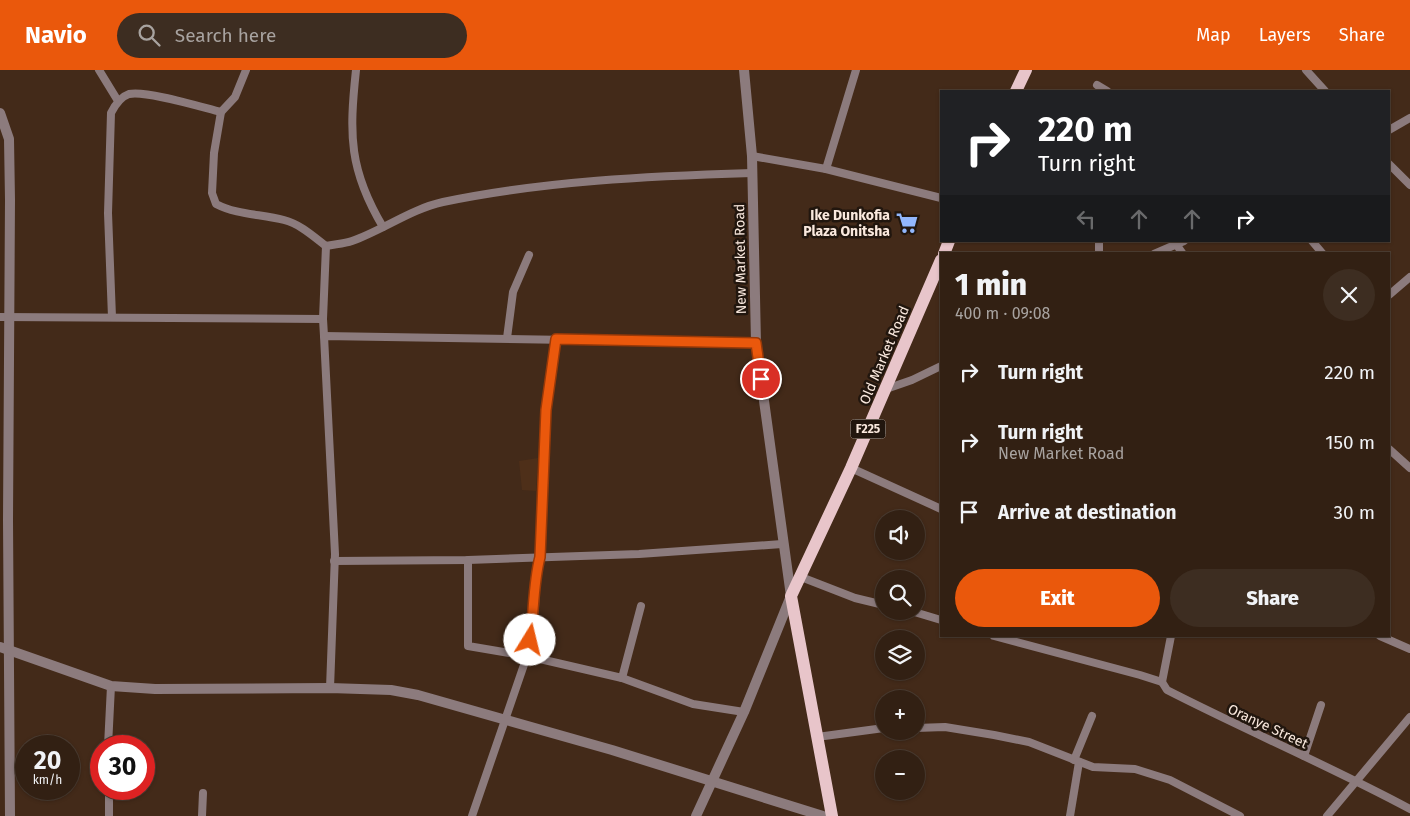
<!DOCTYPE html>
<meta charset="utf-8">
<style>
:root{--surface:#322013;--page:#3d2d21;--text:#f1f3f6;--muted:#a8a3a0;--line:#4d3e33;--accent:#ea580c}
body{margin:0;font-family:"Fira Sans",sans-serif;background:var(--page);color:var(--text);height:100vh;display:flex;flex-direction:column;font-size:19px;white-space:nowrap}
*{box-sizing:border-box;margin:0}
p{font-size:16px;color:var(--muted)}
.icon{flex:none;width:28px;height:28px;fill:none;stroke:currentColor;stroke-width:2;stroke-linecap:round;stroke-linejoin:round}
.map{position:relative;flex:1;overflow:hidden}
.sheet{position:absolute;left:940px;top:182px;width:450px;height:385px;display:flex;flex-direction:column;background:var(--surface);border-radius:0px;box-shadow:0 1px 4px #0004,0 0 0 1px var(--line)}
.sheet>*{flex:none}
.hud{position:absolute;left:940px;top:20px;width:450px;height:152px;border-radius:0px;box-shadow:0 1px 4px #0004,0 0 0 1px var(--line);background:#202124;color:#fff;overflow:hidden}
.buttons{position:absolute;left:875px;top:440px;display:grid;gap:10px}
.buttons a{display:grid;place-items:center;width:50px;height:50px;border-radius:50%;background:var(--surface);box-shadow:0 1px 4px #0004,0 0 0 1px var(--line);font-size:25px}
.speed{position:absolute;left:15px;top:665px;display:flex;gap:10px;font-size:25px;font-weight:700;text-align:center}
.speed>*{display:grid;place-content:center;width:65px;height:65px;border-radius:50%;background:var(--surface);box-shadow:0 1px 4px #0004,0 0 0 1px var(--line);line-height:1}
.speed small{font-size:12px;font-weight:400}
.speed .limit{border:8px solid #d22;background:#fff;color:#111}
.pin{position:absolute;display:grid;place-items:center;width:42px;height:42px;color:#fff;margin:-21px;border:2px solid #fff;border-radius:50%;box-shadow:0 1px 5px #0007}
.me{position:absolute;width:55px;margin:-28px;rotate:9deg;stroke-linejoin:round;filter:drop-shadow(0 0 4px #0008)}
.turn{display:flex;align-items:center;gap:18px;height:105px;padding:0 15px;font-size:22px}
.turn .icon{width:65px;height:65px;stroke-width:2.5}
.turn b{display:block;font-size:35px;line-height:42px}
.lanes{display:flex;align-items:center;height:48px;padding:0 15px;background:#0003;justify-content:center;gap:25px;direction:ltr}
.lanes .off{opacity:.35}
.round{display:grid;place-items:center;flex:none;width:52px;height:52px;border-radius:26px;background:var(--page)}
.head{display:flex;align-items:center;justify-content:space-between;height:85px;padding:0 15px}
h1{font-size:30px;font-weight:800;line-height:38px}
.primary-button{display:flex;gap:10px;margin-top:auto;padding:10px 15px}
.primary-button a{flex:1;height:58px;border-radius:30px;background:var(--accent);color:#fff;font-size:20px;font-weight:800;line-height:58px;text-align:center}
.primary-button a+a{background:var(--page);color:var(--text)}
ul{padding:0;list-style:none}
li{display:flex;align-items:center;gap:15px;height:70px;padding:0 15px}
li div{flex:1}
li b{display:block;font-size:19px}
li em{font-style:normal}
header{display:flex;align-items:center;gap:30px;box-sizing:border-box;height:70px;padding:0 25px;background:var(--accent);color:#fff}
header strong{font-size:24px}
nav{display:flex;gap:28px;margin-inline-start:auto;font-size:18px}
.search{width:350px;height:45px;background:var(--page);display:flex;align-items:center;gap:12px;box-sizing:border-box;padding:0 18px;border-radius:28px;color:var(--muted);font-size:19px}
.map>svg:first-child{display:block}
.built{fill:#4e2f19}
.lines{fill:none;stroke-linecap:round;stroke-linejoin:round}
.minor{stroke:#8c7b7d;stroke-width:8}
.tertiary{stroke:#8c7b7d;stroke-width:10}
.primary{stroke:#e8c5ca;stroke-width:12}
.route-casing{stroke:#983908;stroke-width:12}
.route{stroke:#ea580c;stroke-width:9}
.labels{text-anchor:middle;stroke-width:5;stroke-linejoin:round;paint-order:stroke}
.shield{fill:#21160e;stroke:#b9aaa0;stroke-width:1}
.shield-label{font-size:12px;font-weight:bold;fill:#fae9de}
.poi-label{font-size:14px;font-weight:bold;fill:#fae9de;stroke:#21160e;text-anchor:end}
.street-label{font-size:14px;fill:#fae9de;stroke:#21160e}
</style>
<header>
<strong>Navio</strong>
<div class="search"><svg class="icon" aria-label="search" viewBox="0 0 24 24"><circle cx="10" cy="10" r="6"/><path d="M15 15l6 6"/></svg>Search here</div>
<nav><a>Map</a><a>Layers</a><a>Share</a></nav>
</header>
<div class="map">
<svg width="1410" height="746" viewBox="0 0 1410 746">
<rect width="100%" height="100%" fill="#432a19"/>
<polygon class="built" points="538,388 536,421 522,420 519,391"/>
<g class="lines">
<g class="minor">
<polyline points="99,0 118,31"/>
<path d="M246 0 235 27 221 42 214 83 212 123 216 134C237 145 261 144 284 150 300 154 313 166 326 176"/>
<path d="M356 0C349 65 349 100 383 157"/>
<polyline points="1306,0 1325,21"/>
<polyline points="1097,15 1107,21"/>
<polyline points="1389,60 1410,48"/>
<polyline points="752,86 826,99 856,0"/>
<polyline points="1389,94 1410,115"/>
<polyline points="826,99 941,128"/>
<polyline points="1099,171 1099,184"/>
<polyline points="1312,171 1323,184"/>
<polyline points="1176,174 1183,184"/>
<polyline points="1154,184 1184,171"/>
<polyline points="1389,225 1410,207"/>
<polyline points="0,247 323,249 324,266"/>
<path d="M112 247 108 143 111 43C115 35 120 27 129 24 146 20 201 37 221 42"/>
<path d="M323 249 326 176C335 174 344 174 352 171 383 160 411 139 443 132 544 111 649 106 752 103"/>
<polyline points="507,268 513,222 529,185"/>
<polyline points="886,319 912,310 941,296"/>
<polyline points="1389,379 1410,398"/>
<polyline points="851,398 941,439"/>
<polyline points="468,490 468,576 527,586 622,608 693,634 744,642"/>
<polyline points="334,491 468,490 639,484 782,474"/>
<polyline points="801,507 855,528 884,535"/>
<polyline points="911,541 941,550"/>
<polyline points="994,566 1140,605 1162,612"/>
<path d="M1171 566 1162 612 1167 620C1247 661 1330 696 1410 739"/>
<polyline points="1380,566 1410,579"/>
<polyline points="622,608 641,536"/>
<polyline points="330,618 335,484 324,266 756,273"/>
<polyline points="916,658 945,657 994,665 1029,672 1093,697 1135,699 1170,710 1240,746"/>
<polyline points="817,667 884,658"/>
<polyline points="108,676 111,616"/>
<polyline points="1304,686 1321,635"/>
<polyline points="1074,690 1092,646"/>
<polyline points="109,719 109,746"/>
<polyline points="202,746 203,723"/>
<polyline points="472,746 527,586 535,538 536,502 541,487 546,340 556,269"/>
<polyline points="1070,746 1079,692"/>
<polyline points="1327,746 1410,647"/>
</g>
<g class="tertiary">
<polyline points="0,43 9,69 10,130 8,450 10,746"/>
<polyline points="0,577 111,616 155,619 330,618 391,620 418,625 612,680 823,746"/>
<polyline points="696,746 744,642 791,526 756,273 752,86 744,0"/>
</g>
<g class="primary">
<polyline points="1016,21 1026,0"/>
<polyline points="944,184 949,171"/>
<polyline points="832,746 791,526 851,398 941,190"/>
</g>
</g>
<g class="lines">
<g class="route-casing">
<path id="route" d="M530 570C534 543 533 514 540 487L546 340 556 269 756 273 761 309"/>
</g>
<use href="#route" class="route"/>
</g>
<defs>
<g id="supermarket-bare" transform="scale(1.725)"><path d="M-6-5.5h2.5l.6 2H6L4.5 2H-2.5L-4.4-4H-6ZM-1.5 3.2a1.3 1.3 0 1 0 .1 0ZM3 3.2a1.3 1.3 0 1 0 .1 0Z" fill="#92b7fd" stroke="#21160e" stroke-width="2.5" paint-order="stroke"/></g>
</defs>
<g fill-rule="evenodd">
<use href="#supermarket-bare" x="907" y="153"/>
</g>
<g class="labels">
<rect class="shield" x="850.5" y="349.5" width="35" height="19" rx="4"/>
<g class="shield-label">
<text x="868" y="363">F225</text>
</g>
<g class="poi-label">
<text x="890" y="150">Ike Dunkofia<tspan x="890" dy="16">Plaza Onitsha</tspan></text>
</g>
<g class="street-label">
<text transform="translate(740 189) rotate(-91)" y="5">New Market Road</text>
<text transform="translate(884 285) rotate(-67)" y="5">Old Market Road</text>
<text transform="translate(1268 656) rotate(25)" y="5">Oranye Street</text>
</g>
</g>
</svg>
<div class="buttons">
<a><svg class="icon" aria-label="sound" viewBox="0 0 24 24"><path d="M4 9h4l5-4v14l-5-4H4zM17 9q2 3 0 6"/></svg></a>
<a><svg class="icon" aria-label="search" viewBox="0 0 24 24"><circle cx="10" cy="10" r="6"/><path d="M15 15l6 6"/></svg></a>
<a><svg class="icon" aria-label="layers" viewBox="0 0 24 24"><path d="M12 4l9 5-9 5-9-5zM3 14l9 5 9-5"/></svg></a>
<a>+</a>
<a>−</a>
</div>
<div class="speed"><div>20<small>km/h</small></div><div class="limit">30</div></div>
<div class="pin" style="left:761px;top:309px;background:#d93025"><svg class="icon" aria-label="arrive" viewBox="0 0 24 24"><path d="M6 21V4h12l-3 4 3 4H6"/></svg></div>
<svg class="me" style="left:530px;top:570px" viewBox="-20 -20 40 40"><circle r="19" fill="#fff"/><path d="M0-13L10 11 0 6-10 11z" fill="#ea580c"/></svg>
<div class="hud">
<div class="turn"><svg class="icon" aria-label="right" viewBox="0 0 24 24"><path d="M7 20v-9h11M14 6l5 5-5 5"/></svg><div><b>220 m</b>Turn right</div></div>
<div class="lanes"><svg class="icon off" aria-label="left" viewBox="0 0 24 24"><path d="M17 20v-9H6M10 6l-5 5 5 5"/></svg><svg class="icon off" aria-label="ahead" viewBox="0 0 24 24"><path d="M12 20V5M6 11l6-6 6 6"/></svg><svg class="icon off" aria-label="ahead" viewBox="0 0 24 24"><path d="M12 20V5M6 11l6-6 6 6"/></svg><svg class="icon" aria-label="right" viewBox="0 0 24 24"><path d="M7 20v-9h11M14 6l5 5-5 5"/></svg></div>
</div>
<section class="sheet">
<div class="head"><div><h1>1 min</h1><p>400 m · 09:08</p></div><a class="round"><svg class="icon" aria-label="close" viewBox="0 0 24 24"><path d="M6 6l12 12M18 6L6 18"/></svg></a></div>
<ul>
<li><svg class="icon" aria-label="right" viewBox="0 0 24 24"><path d="M7 20v-9h11M14 6l5 5-5 5"/></svg><div><b>Turn right</b></div><em>220 m</em></li>
<li><svg class="icon" aria-label="right" viewBox="0 0 24 24"><path d="M7 20v-9h11M14 6l5 5-5 5"/></svg><div><b>Turn right</b><p>New Market Road</p></div><em>150 m</em></li>
<li><svg class="icon" aria-label="arrive" viewBox="0 0 24 24"><path d="M6 21V4h12l-3 4 3 4H6"/></svg><div><b>Arrive at destination</b></div><em>30 m</em></li>
</ul>
<div class="primary-button"><a>Exit</a><a>Share</a></div>
</section>
</div>
